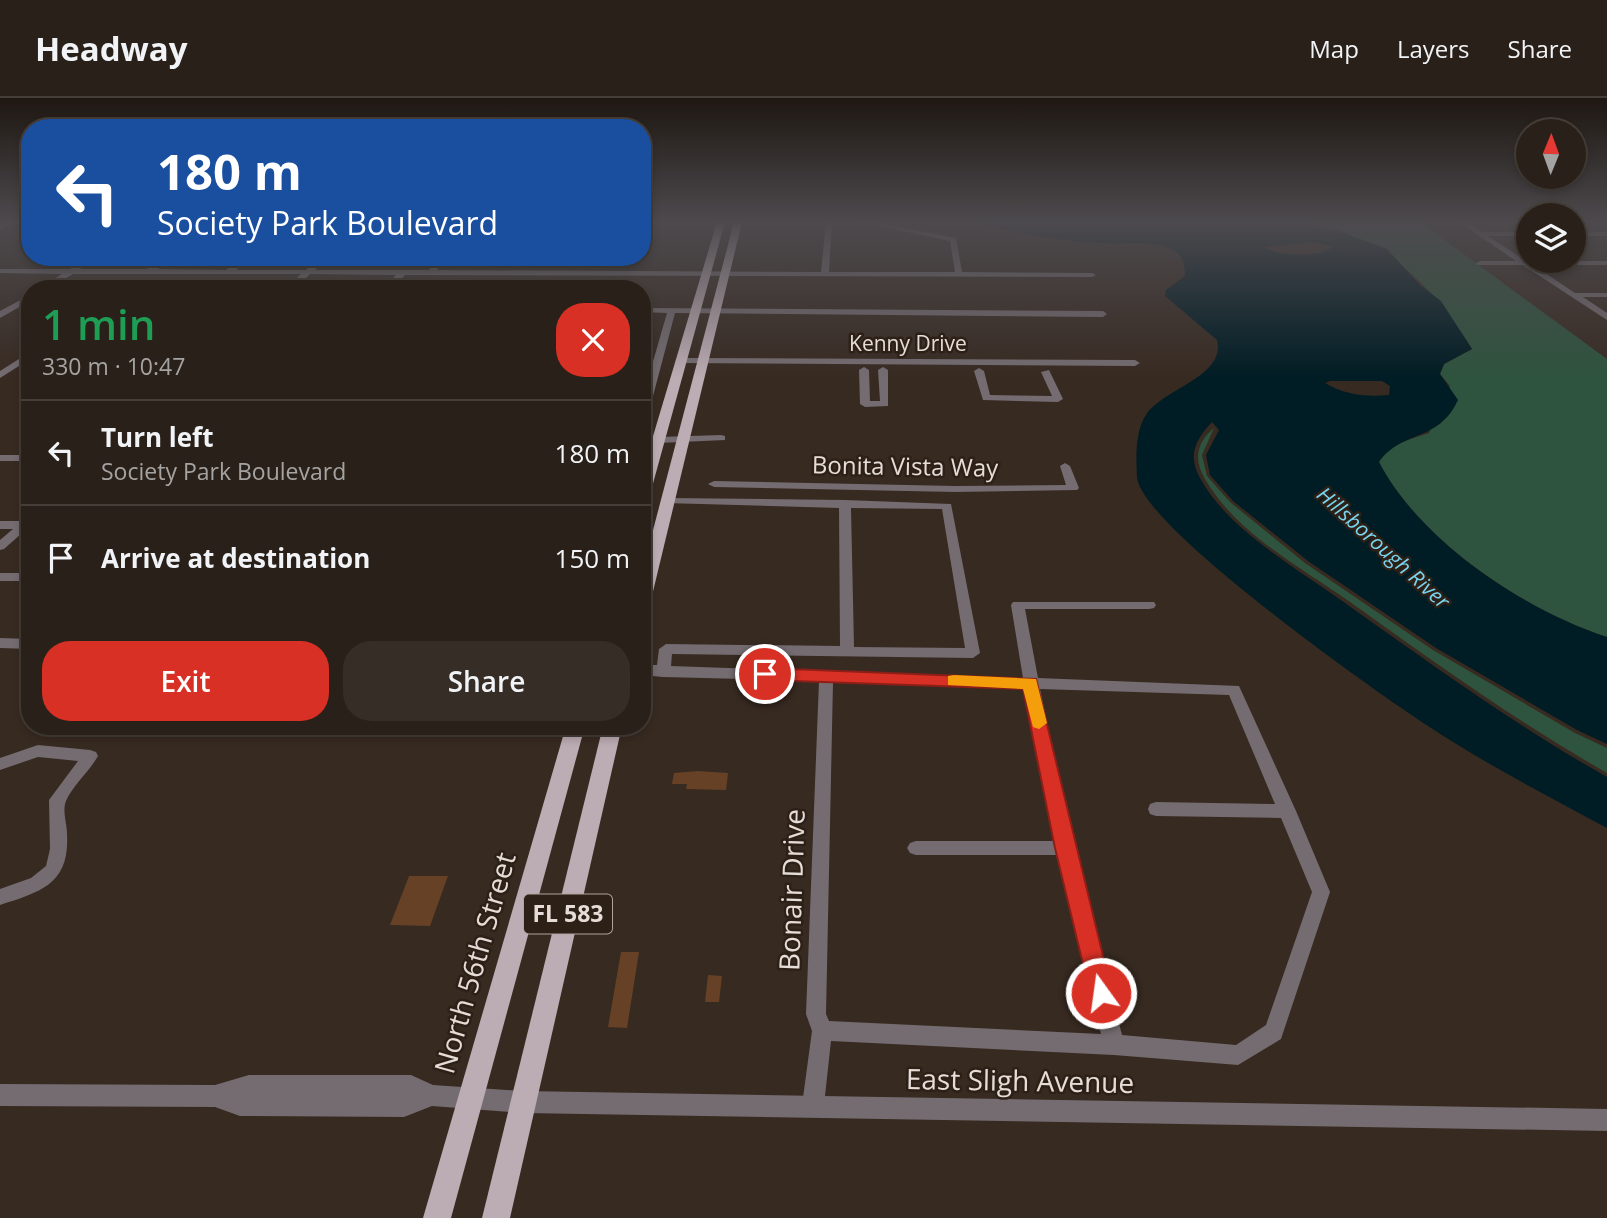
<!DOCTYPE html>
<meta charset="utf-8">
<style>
:root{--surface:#292019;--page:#352d26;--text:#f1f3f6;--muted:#a5a3a2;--line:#453e38;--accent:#d93025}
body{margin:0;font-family:"Open Sans",sans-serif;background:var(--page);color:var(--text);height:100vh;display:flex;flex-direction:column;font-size:26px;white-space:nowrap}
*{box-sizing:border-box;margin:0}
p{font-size:23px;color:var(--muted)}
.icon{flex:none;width:38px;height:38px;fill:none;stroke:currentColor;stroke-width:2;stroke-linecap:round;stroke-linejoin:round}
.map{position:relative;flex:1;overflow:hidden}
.sheet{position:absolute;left:21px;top:182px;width:630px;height:455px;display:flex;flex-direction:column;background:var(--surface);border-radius:28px;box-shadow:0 4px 10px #0003,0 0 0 2px var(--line)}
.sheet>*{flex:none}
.guide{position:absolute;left:21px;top:21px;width:630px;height:147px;border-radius:28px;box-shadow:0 4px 10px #0003,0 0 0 2px var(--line);background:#1a4fa0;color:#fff;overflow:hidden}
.needle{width:46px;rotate:1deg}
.buttons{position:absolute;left:1516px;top:21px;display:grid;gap:14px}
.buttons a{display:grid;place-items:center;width:70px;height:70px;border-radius:50%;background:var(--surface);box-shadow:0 4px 10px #0003,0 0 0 2px var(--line);font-size:35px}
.pin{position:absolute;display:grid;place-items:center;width:60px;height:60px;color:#fff;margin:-30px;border:4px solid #fff;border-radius:50%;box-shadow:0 2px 7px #0007}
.me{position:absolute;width:77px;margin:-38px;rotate:346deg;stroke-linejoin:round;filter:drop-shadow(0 0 5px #0008)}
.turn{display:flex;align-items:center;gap:24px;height:147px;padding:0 21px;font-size:32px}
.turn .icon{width:91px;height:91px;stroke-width:2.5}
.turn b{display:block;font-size:49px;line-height:60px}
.round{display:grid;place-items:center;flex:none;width:74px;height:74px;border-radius:28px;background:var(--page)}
.overview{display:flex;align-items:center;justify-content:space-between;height:119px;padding:0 21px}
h1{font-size:42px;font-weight:600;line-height:52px;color:#1e9e55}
.action{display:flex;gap:14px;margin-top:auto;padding:14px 21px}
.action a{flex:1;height:80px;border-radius:28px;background:var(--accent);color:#fff;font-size:28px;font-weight:600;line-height:80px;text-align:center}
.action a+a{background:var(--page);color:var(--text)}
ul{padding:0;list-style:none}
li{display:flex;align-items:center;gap:21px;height:105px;padding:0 21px;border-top:2px solid var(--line)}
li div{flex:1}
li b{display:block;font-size:26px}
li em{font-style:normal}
header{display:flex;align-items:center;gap:42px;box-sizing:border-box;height:98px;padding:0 35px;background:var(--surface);border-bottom:2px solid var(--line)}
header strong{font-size:33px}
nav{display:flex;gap:38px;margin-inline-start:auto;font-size:24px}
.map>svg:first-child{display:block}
.green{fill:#2e533e}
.water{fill:#001c24;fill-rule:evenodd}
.building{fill:#664126}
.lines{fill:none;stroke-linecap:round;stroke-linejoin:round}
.minor{fill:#746c70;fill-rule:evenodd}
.tertiary{fill:#746c70;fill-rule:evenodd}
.primary{fill:#bcacb3;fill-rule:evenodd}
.route{fill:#d93025;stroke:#8d1f18;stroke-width:2}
.slow{fill:#f59e0b}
.labels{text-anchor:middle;stroke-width:5;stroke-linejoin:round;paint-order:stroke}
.far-street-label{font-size:21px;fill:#e6ddd8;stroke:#2d2017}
.far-water-label{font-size:21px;font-style:italic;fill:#78d4ef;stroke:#2d2017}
.shield{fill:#2d2017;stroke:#aea49e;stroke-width:2}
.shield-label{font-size:23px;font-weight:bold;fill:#e6ddd8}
.street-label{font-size:24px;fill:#e6ddd8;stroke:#2d2017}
.near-street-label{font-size:28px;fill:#e6ddd8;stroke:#2d2017}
</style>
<header>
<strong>Headway</strong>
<nav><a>Map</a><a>Layers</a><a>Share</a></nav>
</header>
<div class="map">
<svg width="1607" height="1120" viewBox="0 0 1607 1120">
<rect width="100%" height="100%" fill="#372a21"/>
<g class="green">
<path d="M1302 124H1420L1607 261V539C1524 512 1420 443 1378 363L1392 347 1429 335 1450 288 1440 276 1444 266 1472 251C1432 185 1381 137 1302 124Z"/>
<path d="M1214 330 1202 357 1207 378 1230 404 1305 465 1433 552 1575 635 1607 650V675C1517 624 1434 564 1350 504 1300 469 1236 435 1205 381 1193 361 1197 344 1214 330Z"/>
</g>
<g class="water">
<path d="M978 124H1302L1341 134 1387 151 1420 187 1441 203 1472 251 1444 266 1440 276 1458 302C1438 345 1403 331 1379 364 1420 443 1524 512 1607 539V646L1577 632 1436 550 1308 463 1233 403 1210 377 1206 357 1219 332 1212 324C1196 341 1187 357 1200 380 1228 432 1298 471 1345 505 1431 566 1515 627 1607 679V730C1536 692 1463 654 1397 607 1352 576 1140 425 1137 379 1136 360 1135 333 1146 317 1164 290 1226 279 1217 242L1165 198 1166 192 1185 178C1185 166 1183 157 1171 151 1151 141 1123 147 1101 145 1060 143 1017 136 978 124ZM1313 144 1333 149C1319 160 1278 158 1264 149ZM1330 283H1382L1390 288 1389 297C1366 299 1345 297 1325 285Z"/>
<polygon points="114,184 204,185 196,191 104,191"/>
</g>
<g class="building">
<polygon points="698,673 728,675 726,692 686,691 687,686 672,686 674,675"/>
<polygon points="409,778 448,778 430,828 390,827"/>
<polygon points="621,854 639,854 627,930 608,929"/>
<polygon points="708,877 722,878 719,904 705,904"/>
</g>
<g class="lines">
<g class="minor">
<polygon points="826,124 832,124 829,174 955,174 950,143 859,124 874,124 956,140 962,174 1092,175 1096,177 1092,179 405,177 392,191 383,191 396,177 310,176 294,191 285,191 301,176 73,176 49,191 39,191 62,176 0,175 0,171 70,171 88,159 98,159 80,171 147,171 166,159 175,159 158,171 226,172 243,159 252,159 236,172 306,172 320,159 329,159 315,172 429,172 441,159 449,159 437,172 821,174"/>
<polygon points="1459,124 1467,124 1482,134 1528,134 1528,138 1488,138 1526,163 1607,163 1607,167 1533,167 1575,195 1607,195 1607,199 1583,199 1607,215 1607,222 1523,167 1477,167 1476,165 1480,163 1516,163"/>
<rect x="1573" y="134" width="34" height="4"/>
<polygon points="30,197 30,203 0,220 0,213"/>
<polygon points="642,210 1103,213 1107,216 1103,219 675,215 653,298 648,301 643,298 667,215 642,214"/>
<polygon points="30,254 30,261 0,280 0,273"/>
<polygon points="682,260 1135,262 1140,265 1135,268 679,265 679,261"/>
<polygon points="864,269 869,272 870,303 880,303 878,272 883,269 888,272 888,308 865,309 860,306 859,272"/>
<polygon points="979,270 984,273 990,297 1052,298 1041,274 1049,272 1063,301 1058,304 983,302 974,273"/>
<polygon points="721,337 725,338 725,342 659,345 654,342 659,339"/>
<rect x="0" y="357" width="30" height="6"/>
<polygon points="1065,365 1070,368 1079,390 1077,392 955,394 714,389 708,386 714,383 955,388 1066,387 1060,368"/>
<path d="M668 400 845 402 951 406 980 555 973 560 672 556 671 568 1023 580 1011 507 1013 504H1154L1156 507 1154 510 1149 511H1025L1038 580 1239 588 1296 713 1330 794 1281 941 1238 967 1114 957 831 943 824 1007 821 1015 813 1018 805 1015 802 1007 812 933 806 916 819 583 663 579 642 577V567H657L659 551 666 546 840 548 839 410 664 405V401ZM851 410 942 411 965 550 854 549ZM833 584 1025 590 1056 743H916L910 745 907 750 910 755 916 757H1059L1101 936 829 923 826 916ZM1040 591 1229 597 1275 706 1156 704 1150 706 1148 711 1150 716 1156 718 1281 720 1312 794 1266 927 1236 947 1122 937 1069 728Z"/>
<polygon points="30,419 30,428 4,451 0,452 0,442 13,431 0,431 0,423 21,423"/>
<rect x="0" y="475" width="30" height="8"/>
<polygon points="0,540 30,541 30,551 0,550"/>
<path d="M38 647 90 652 96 654 98 658C89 674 73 687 66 703 62 712 67 726 67 736 70 786 41 794 0 807V791L31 780 46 768 50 751 49 702 78 663 38 659 0 672V660Z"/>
</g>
<g class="tertiary">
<polygon points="5,124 14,124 0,132 0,127"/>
<polygon points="249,977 411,977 433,987 523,993 1607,1011 1607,1033 523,1015 432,1008 404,1019 240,1018 215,1009 0,1008 0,986 215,987"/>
</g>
<g class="primary">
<polygon points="717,124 725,124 649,400 642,404 642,375"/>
<polygon points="734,124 742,124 650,506 642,511 642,474"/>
<polygon points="566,628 585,628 451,1120 423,1120"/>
<polygon points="603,628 622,628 510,1120 482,1120"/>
</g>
</g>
<linearGradient id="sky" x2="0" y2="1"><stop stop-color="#1e1712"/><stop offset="0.44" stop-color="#4d4a4e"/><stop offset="1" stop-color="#4d4a4e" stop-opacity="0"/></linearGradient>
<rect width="1607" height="281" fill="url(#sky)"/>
<polygon class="route" points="765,570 1036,581 1112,895 1109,902 1101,905 1093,902 1090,895 1055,750 1023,591 765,582 757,576"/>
<polygon class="slow" points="954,577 1036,581 1047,625 1039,631 1033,629 1023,591 948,587 948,578"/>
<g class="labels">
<g class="far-street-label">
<text x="908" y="253">Kenny Drive</text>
</g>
<g class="far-water-label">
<text transform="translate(1383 450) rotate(42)" y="7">Hillsborough River</text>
</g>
<rect class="shield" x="524" y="796.5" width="88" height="39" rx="5"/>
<g class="shield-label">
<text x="568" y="824">FL 583</text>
</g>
<g class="street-label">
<text transform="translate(905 369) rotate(1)" y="8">Bonita Vista Way</text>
</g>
<g class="near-street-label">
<text transform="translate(792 792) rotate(-88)" y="10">Bonair Drive</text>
<text transform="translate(475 865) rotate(-74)" y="10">North 56th Street</text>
<text transform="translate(1020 983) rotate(1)" y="10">East Sligh Avenue</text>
</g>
</g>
</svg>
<div class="buttons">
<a><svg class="needle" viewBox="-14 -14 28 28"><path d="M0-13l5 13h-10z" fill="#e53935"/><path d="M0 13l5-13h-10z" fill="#a5a3a2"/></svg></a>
<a><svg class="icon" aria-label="layers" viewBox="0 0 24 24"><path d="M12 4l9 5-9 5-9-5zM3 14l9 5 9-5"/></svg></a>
</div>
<div class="pin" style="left:765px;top:576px;background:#d93025"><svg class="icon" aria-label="arrive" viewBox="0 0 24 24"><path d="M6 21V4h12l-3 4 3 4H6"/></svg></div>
<svg class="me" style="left:1101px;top:895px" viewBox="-20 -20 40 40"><circle r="17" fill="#d93025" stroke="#fff" stroke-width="3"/><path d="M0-11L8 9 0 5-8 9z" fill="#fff"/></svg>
<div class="guide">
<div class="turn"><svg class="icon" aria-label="left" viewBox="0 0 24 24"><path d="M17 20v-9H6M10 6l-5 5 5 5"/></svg><div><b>180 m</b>Society Park Boulevard</div></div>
</div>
<section class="sheet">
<div class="overview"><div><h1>1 min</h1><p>330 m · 10:47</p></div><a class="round" style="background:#d93025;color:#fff"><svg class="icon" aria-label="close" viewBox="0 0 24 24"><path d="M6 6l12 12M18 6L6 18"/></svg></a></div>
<ul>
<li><svg class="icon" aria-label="left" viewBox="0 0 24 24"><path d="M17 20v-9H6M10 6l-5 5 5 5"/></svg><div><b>Turn left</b><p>Society Park Boulevard</p></div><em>180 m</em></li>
<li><svg class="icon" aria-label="arrive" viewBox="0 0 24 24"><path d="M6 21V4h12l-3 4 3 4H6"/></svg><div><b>Arrive at destination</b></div><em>150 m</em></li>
</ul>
<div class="action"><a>Exit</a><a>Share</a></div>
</section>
</div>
